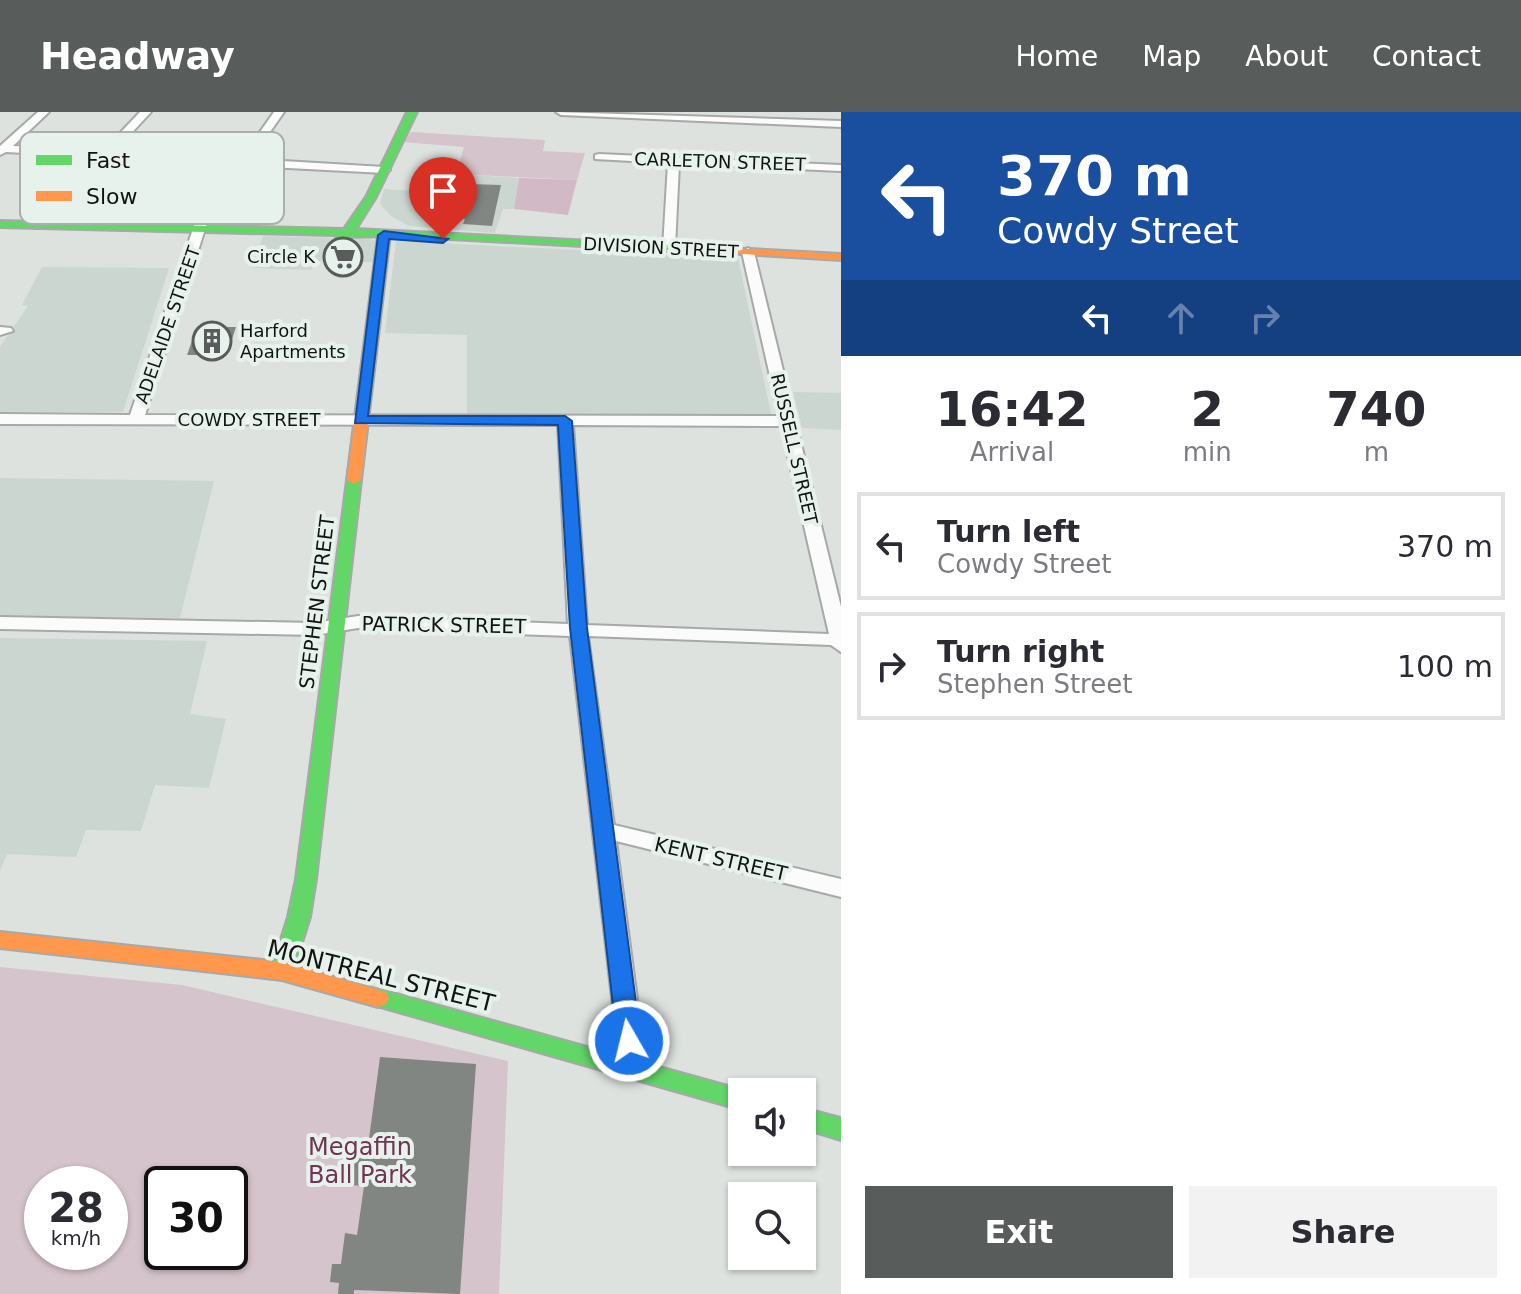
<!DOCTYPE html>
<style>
:root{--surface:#fff;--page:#f2f2f3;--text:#2b2b33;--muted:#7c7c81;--line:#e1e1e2;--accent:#585c5a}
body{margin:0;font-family:"DejaVu Sans",sans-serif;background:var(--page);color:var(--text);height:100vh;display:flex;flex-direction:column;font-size:30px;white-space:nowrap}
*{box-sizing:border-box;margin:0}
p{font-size:26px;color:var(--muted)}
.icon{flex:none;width:44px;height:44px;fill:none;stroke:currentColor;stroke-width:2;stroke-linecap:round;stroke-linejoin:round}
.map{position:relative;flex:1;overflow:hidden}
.drawer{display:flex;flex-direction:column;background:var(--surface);width:680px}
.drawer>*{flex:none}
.top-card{background:#1a4fa0;color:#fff;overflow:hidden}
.buttons{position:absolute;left:728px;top:966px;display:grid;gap:16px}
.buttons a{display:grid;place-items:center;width:88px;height:88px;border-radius:0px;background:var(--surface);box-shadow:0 2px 6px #0004;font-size:40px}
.speed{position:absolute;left:24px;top:1054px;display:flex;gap:16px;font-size:40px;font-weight:700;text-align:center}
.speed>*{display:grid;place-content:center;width:104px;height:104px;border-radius:50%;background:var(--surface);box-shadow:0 2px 6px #0004;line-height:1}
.speed small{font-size:20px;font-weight:400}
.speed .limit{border:4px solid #111;border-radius:12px;background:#fff;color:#111}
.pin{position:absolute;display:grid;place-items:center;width:68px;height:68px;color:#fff;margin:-82px -34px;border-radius:50% 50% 50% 0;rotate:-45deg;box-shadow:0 0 8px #0007}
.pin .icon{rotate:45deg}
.me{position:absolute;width:88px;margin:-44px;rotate:352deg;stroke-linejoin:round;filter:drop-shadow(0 0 6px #0008)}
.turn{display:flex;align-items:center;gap:28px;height:168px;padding:0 24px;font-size:36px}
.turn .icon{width:104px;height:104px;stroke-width:2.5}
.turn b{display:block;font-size:56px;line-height:68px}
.lanes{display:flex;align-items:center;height:76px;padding:0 24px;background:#0003;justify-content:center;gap:40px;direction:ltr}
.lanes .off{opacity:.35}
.eta{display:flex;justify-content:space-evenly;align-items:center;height:136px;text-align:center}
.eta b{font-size:48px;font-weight:800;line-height:56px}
.button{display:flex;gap:16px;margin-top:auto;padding:16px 24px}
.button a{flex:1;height:92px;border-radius:0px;background:var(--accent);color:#fff;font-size:32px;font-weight:800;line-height:92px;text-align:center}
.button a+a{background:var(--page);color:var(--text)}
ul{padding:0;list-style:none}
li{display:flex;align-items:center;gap:24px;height:108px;margin:0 16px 12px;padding:0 8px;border:4px solid var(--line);border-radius:0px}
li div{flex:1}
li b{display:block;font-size:30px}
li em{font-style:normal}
header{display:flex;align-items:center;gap:48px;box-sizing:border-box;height:112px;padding:0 40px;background:var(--accent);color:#fff}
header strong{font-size:38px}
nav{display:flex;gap:44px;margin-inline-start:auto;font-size:28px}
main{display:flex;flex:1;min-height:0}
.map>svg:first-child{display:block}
.built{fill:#cad6cf}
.green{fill:#d5c4cb;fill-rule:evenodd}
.forest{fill:#d1b9c5}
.building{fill:#828683}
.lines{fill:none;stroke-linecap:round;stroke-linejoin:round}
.street-casing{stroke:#a6a9a7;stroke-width:4}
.fast-casing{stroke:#a6a9a7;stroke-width:4}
.slow-casing{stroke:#a6a9a7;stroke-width:4}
.street{fill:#fafbfa;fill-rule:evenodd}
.fast{fill:#63d668;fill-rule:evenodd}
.slow{fill:#ff974d;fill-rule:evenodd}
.route{fill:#1a73e8;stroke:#114b97;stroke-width:2}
.labels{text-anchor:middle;stroke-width:8;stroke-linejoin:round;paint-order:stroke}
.far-street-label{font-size:18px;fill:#111413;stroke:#e8f2ed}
.far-poi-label{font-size:18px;fill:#111413;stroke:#e8f2ed;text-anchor:end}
.street-label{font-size:20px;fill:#111413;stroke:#e8f2ed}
.near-street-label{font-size:24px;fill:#111413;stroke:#e8f2ed}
.near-park-label{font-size:24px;fill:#713454;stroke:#e8f2ed}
.key{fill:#e8f2ed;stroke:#a8afac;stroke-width:2}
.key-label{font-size:22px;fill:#111413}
</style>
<header>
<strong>Headway</strong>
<nav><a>Home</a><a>Map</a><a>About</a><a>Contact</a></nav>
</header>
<main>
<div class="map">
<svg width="841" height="1182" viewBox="0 0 841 1182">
<rect width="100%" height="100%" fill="#dde2df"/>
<g class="built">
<polygon points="456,62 519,66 514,97 503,97 495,121 409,114 391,104 380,92 384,77 448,81"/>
<polygon points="263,124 369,127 375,129 373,150 313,149 312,158 252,156"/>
<polygon points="396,129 738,146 771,302 467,302 467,223 385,221"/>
<polygon points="42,155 169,156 123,300 0,300 0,235 28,194 22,193"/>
<polygon points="793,280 841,281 841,318 802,316"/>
<polygon points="0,366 214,369 180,506 0,504"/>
<polygon points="0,526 207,529 190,602 226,607 209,676 155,673 141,719 86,718 76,745 7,742 0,758"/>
</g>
<g class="green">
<polygon points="411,20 545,28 543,39 585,41 577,68 456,62 464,35 403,30"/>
<path d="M0 855 182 873 508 949 499 1182H0ZM42 1072H110V1140H42ZM162 1072H230V1140H162Z"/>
</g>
<polygon class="forest" points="519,66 577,68 568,103 514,97"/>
<g class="building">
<polygon points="469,72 501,73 492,114 463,112 465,107 460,107"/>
<polygon points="197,215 236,215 227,243 187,243"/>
<polygon points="380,945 476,952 460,1182 354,1178 354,1182 338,1182 339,1171 330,1170 332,1152 341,1152 345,1121 357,1123 364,1074 339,1072 345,1033 368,1034"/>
</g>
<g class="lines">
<g class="street-casing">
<g id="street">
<path d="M38 0H49L13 34 103 39 140 0H151L114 40 241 47 274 0H284L251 47 384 55 390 58 384 61 247 54 207 111 145 303 779 304 742 140 748 136 754 140 841 495V540L831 533 588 524 614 713 841 767V785L616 729 646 955 642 963 633 966 624 963 620 955 570 524 358 516 315 523 0 517V505L315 511 358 504 568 512 558 313 0 312V302L130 303 195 111 236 53 108 46 43 116H35V110L97 45 6 40 0 43V34ZM573 313 781 314 829 522 587 513Z"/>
<polygon points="556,0 841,9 841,15 561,3"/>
<polygon points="599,42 841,53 841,59 679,52 675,136 669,140 663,136 668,51 595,47 595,43"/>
<polygon points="0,215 11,216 13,219 0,223"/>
</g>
</g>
<g class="fast-casing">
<g id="fast">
<polygon points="407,0 417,0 376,85 356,117 730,136 736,139 730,142 395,124 338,125 333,123 0,115 0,109 344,117 366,85"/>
<polygon points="354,364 361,368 316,767 310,805 293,859 290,865 282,868 274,865 271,859 288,805 296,767 347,368"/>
<polygon points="378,877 742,978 748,980 742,980 742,998 370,892 367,886 370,880"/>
<polygon points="802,996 841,1006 841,1028 802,1016"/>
</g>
</g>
<g class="slow-casing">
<g id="slow">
<polygon points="384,120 390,123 361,368 354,372 347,368 378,123"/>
<polygon points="730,136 841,142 841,148 726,141 724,139"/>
<polygon points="0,820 282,850 386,880 389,886 386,892 378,895 282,868 0,836"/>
</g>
</g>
<use href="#street" class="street"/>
<use href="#fast" class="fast"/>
<use href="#slow" class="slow"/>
</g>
<polygon class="route" points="384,119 448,127 443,131 389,127 368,304 565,304 572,309 587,516 641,929 637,936 621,936 617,929 570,516 558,313 355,311 378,123"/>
<defs>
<g id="supermarket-ring" transform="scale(2)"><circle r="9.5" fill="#e8f2ed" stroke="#585c5a" stroke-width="1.5"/><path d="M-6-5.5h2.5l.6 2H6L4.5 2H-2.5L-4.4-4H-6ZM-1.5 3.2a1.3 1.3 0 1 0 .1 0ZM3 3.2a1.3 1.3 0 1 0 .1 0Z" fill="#585c5a"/></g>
<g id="building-ring" transform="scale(2)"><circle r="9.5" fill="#e8f2ed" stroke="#585c5a" stroke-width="1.5"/><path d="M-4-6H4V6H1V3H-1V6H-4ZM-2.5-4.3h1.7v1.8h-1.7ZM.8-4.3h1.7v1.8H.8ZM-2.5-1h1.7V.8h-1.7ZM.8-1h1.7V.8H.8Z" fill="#585c5a"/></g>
</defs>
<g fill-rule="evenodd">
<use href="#supermarket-ring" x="343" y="145"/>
<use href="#building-ring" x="212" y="229"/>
</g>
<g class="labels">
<g class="far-street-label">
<text transform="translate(720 50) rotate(2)" y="6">CARLETON STREET</text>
<text transform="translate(661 136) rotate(3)" y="6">DIVISION STREET</text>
<text transform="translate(168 213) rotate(-71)" y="6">ADELAIDE STREET</text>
<text x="249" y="314">COWDY STREET</text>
<text transform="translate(794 337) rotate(77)" y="6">RUSSELL STREET</text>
</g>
<g class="far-poi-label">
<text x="315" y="151">Circle K</text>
<text x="240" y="225" text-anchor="start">Harford<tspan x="240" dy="21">Apartments</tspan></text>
</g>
<g class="street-label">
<text transform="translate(317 490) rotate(-83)" y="7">STEPHEN STREET</text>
<text transform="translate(444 513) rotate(1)" y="7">PATRICK STREET</text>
<text transform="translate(721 747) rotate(13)" y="7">KENT STREET</text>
</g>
<g class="near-street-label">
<text transform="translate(381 864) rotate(14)" y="8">MONTREAL STREET</text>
</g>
<g class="near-park-label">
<text x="360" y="1043">Megaffin<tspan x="360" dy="28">Ball Park</tspan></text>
</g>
</g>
<rect x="20" y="20" width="264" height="92" rx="12" class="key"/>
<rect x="36" y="43" width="36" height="10" fill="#63d668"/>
<rect x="36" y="79" width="36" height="10" fill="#ff974d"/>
<g class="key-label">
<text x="86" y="56">Fast</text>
<text x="86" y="92">Slow</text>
</g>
</svg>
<div class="buttons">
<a><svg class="icon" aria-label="sound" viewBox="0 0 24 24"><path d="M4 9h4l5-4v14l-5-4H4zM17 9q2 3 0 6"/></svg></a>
<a><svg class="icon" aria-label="search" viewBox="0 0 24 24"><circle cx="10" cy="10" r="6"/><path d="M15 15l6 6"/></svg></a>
</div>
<div class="speed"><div>28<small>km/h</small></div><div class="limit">30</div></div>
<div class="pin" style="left:443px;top:127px;background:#d93025"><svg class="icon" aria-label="arrive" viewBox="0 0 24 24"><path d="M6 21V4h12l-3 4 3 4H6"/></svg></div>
<svg class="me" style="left:629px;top:929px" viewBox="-20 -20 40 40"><circle r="17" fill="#1a73e8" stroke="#fff" stroke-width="3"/><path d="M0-11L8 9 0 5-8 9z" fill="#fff"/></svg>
</div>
<section class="drawer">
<div class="top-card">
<div class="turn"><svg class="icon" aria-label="left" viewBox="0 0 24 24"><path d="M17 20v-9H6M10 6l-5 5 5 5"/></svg><div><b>370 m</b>Cowdy Street</div></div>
<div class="lanes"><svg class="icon" aria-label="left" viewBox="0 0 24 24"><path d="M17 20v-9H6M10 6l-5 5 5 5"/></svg><svg class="icon off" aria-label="ahead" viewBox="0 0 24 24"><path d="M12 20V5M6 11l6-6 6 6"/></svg><svg class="icon off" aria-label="right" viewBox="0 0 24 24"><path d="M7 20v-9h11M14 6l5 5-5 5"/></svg></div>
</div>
<div class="eta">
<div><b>16:42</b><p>Arrival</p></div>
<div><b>2</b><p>min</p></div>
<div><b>740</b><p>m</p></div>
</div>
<ul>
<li><svg class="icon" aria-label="left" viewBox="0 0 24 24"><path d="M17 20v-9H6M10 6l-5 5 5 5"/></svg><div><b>Turn left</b><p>Cowdy Street</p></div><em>370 m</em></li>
<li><svg class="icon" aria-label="right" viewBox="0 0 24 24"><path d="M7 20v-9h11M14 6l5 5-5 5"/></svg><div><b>Turn right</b><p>Stephen Street</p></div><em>100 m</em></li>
</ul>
<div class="button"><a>Exit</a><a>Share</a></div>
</section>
</main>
